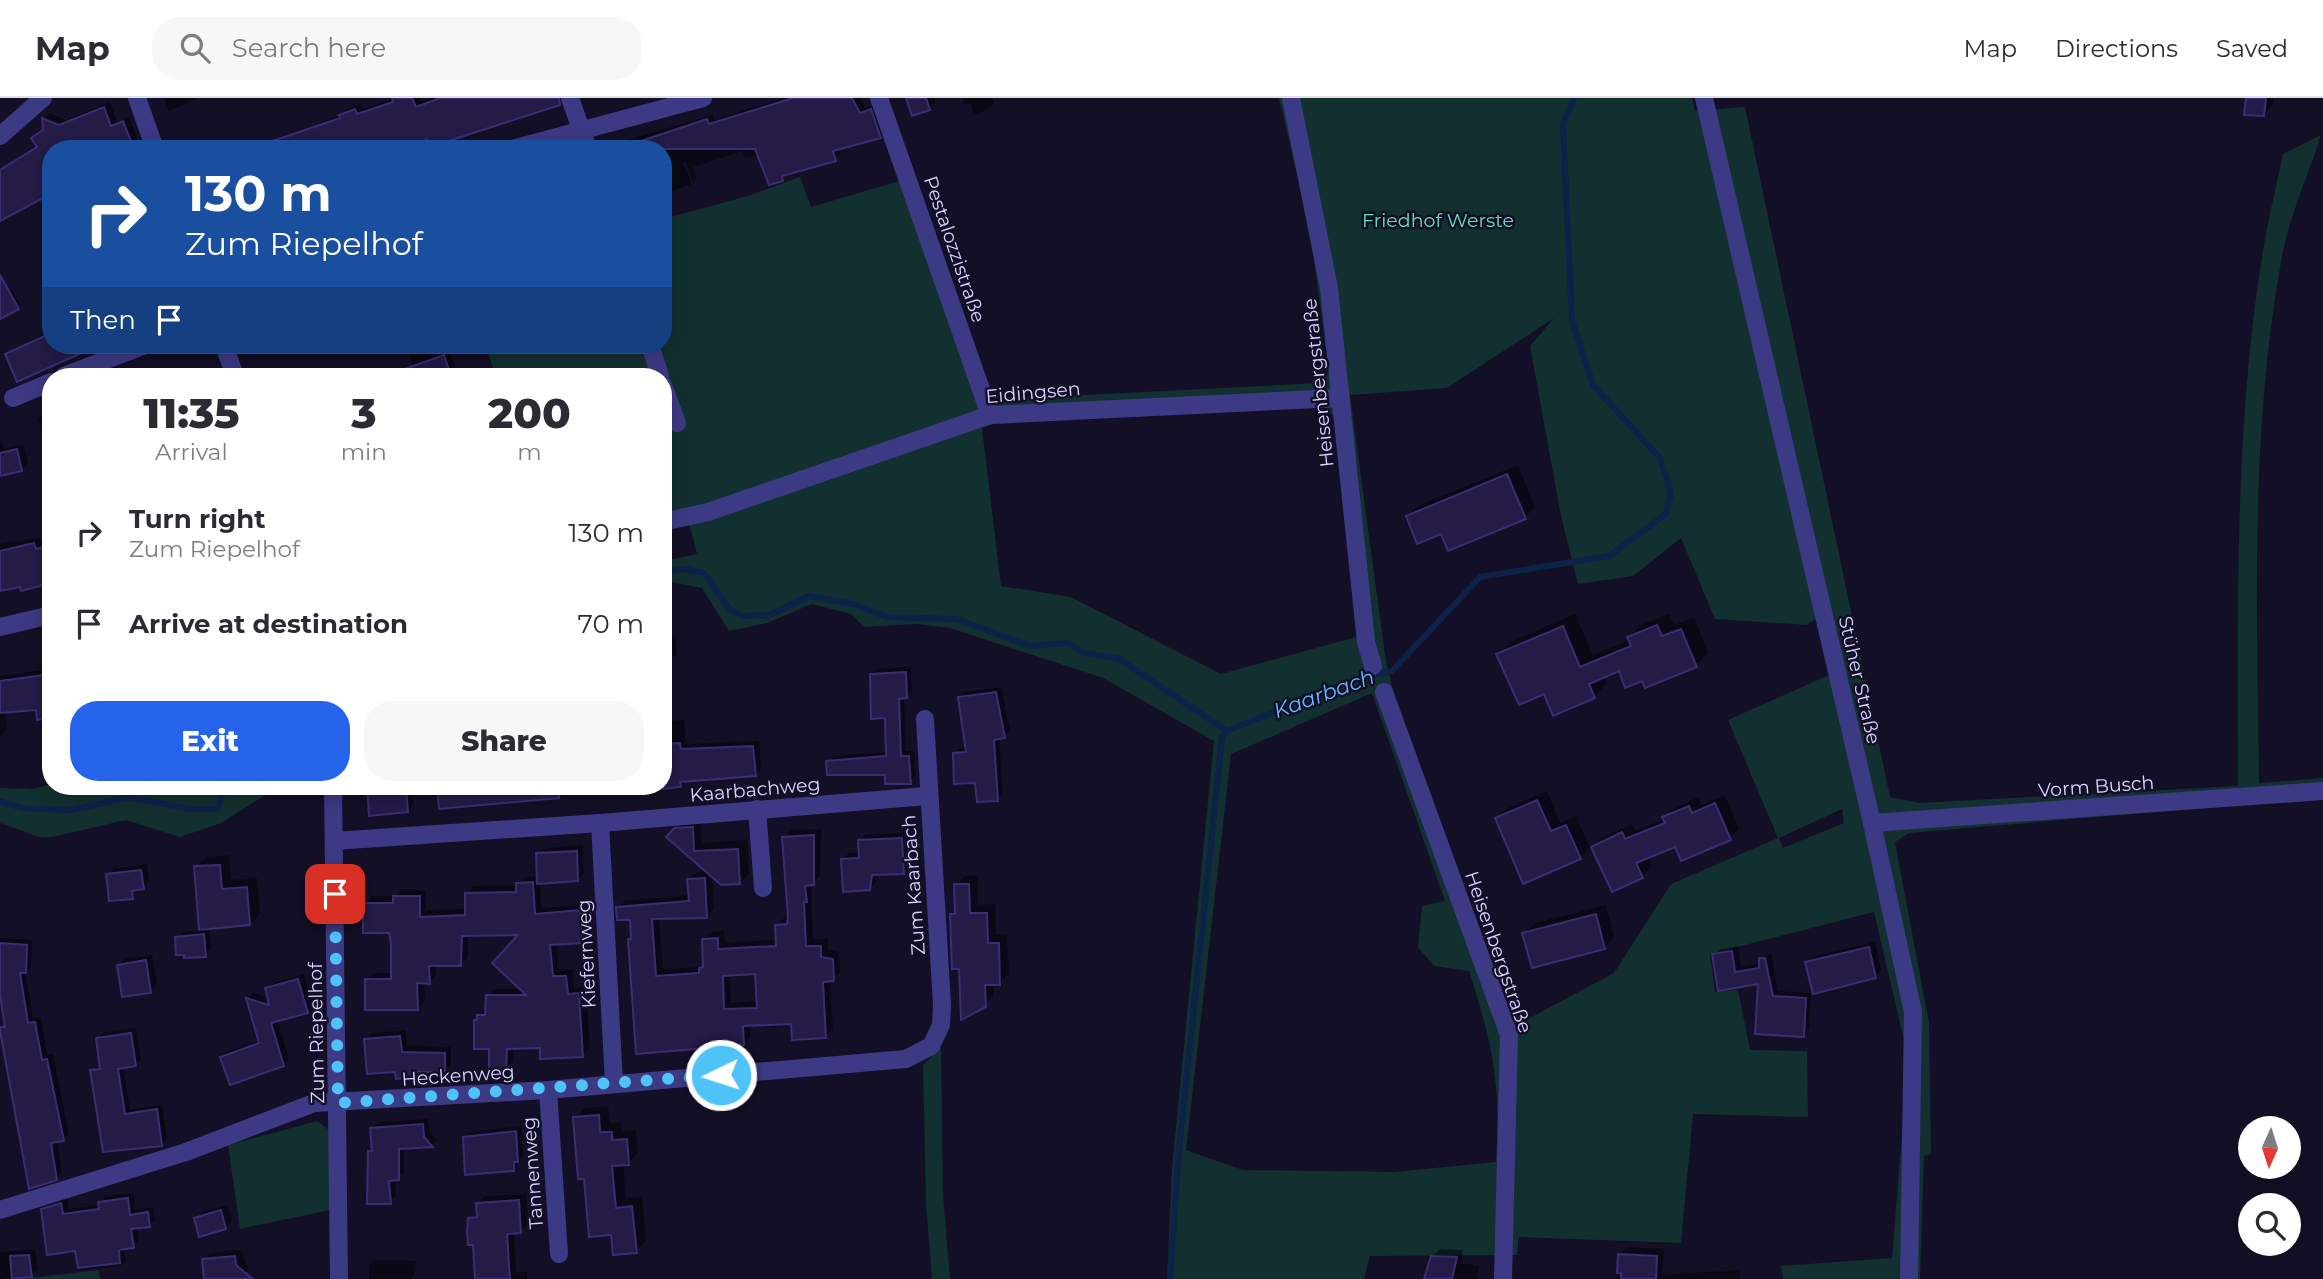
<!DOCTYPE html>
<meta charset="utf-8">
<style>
:root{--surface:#fff;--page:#f7f7f7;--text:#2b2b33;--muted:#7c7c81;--line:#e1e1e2;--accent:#2563eb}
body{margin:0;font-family:Montserrat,sans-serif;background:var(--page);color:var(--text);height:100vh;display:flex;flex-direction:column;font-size:26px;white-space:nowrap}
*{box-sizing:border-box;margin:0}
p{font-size:23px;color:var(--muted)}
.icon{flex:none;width:38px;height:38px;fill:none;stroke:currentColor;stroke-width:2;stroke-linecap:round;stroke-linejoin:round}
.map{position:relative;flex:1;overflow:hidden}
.details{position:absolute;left:42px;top:270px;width:630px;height:427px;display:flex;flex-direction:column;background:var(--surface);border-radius:28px;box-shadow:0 4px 18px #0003}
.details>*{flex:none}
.guide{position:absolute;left:42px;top:42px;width:630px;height:214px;border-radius:28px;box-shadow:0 4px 18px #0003;background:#1a4fa0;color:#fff;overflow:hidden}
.needle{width:46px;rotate:183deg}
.tools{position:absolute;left:2238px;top:1018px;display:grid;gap:14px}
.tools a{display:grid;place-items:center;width:63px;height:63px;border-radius:50%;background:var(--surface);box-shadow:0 4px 18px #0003;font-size:35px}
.pin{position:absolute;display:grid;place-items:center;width:60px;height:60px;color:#fff;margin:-30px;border-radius:14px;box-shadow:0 4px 10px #0006}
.me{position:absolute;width:77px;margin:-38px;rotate:266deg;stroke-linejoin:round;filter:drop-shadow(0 0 5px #0008)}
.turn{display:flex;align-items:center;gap:24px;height:147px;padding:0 28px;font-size:32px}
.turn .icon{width:91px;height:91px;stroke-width:2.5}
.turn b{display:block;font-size:49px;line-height:60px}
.then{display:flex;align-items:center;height:66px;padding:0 28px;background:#0003;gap:14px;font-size:26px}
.eta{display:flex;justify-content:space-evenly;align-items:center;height:119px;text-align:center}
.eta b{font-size:42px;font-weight:800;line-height:49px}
.action{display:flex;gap:14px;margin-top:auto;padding:14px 28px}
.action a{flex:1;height:80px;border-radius:28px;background:var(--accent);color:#fff;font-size:28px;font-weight:800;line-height:80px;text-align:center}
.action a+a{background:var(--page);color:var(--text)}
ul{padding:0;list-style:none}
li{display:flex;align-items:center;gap:21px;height:91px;padding:0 28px}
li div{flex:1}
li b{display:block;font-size:26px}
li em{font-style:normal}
header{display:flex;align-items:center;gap:42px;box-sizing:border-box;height:98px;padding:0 35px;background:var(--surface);border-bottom:2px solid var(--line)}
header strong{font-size:33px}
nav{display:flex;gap:38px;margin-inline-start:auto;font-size:24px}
.search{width:490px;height:63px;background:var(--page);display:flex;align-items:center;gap:18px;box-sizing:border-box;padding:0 24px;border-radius:28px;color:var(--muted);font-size:26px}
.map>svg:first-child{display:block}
.green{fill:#12302f;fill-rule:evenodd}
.shadow{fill:#0007;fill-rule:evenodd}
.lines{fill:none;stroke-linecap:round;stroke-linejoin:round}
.stream{stroke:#0c2248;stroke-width:6}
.building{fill:#241b47;stroke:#3b2d73;stroke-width:2;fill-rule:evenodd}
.minor{stroke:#3d3a85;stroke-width:18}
.route{stroke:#4fc3f7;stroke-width:12;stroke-dasharray:0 21.6}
.labels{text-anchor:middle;stroke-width:5;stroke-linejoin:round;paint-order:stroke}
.park-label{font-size:19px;fill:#5fe0c0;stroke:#130f26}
.street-label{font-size:19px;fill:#d9d4ff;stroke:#130f26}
.water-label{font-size:21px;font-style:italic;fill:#62b6ff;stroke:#130f26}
</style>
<header>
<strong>Map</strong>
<div class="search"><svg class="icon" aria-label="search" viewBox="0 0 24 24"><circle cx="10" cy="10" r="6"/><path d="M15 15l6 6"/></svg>Search here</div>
<nav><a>Map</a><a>Directions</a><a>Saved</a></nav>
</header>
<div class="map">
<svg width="2323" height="1181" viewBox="0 0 2323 1181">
<rect width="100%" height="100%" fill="#130f26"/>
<g class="green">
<path d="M1279 0H1692L1695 13 1745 9 1890 699 1919 705 2238 688C2238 512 2234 334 2262 159 2267 125 2276 90 2283 56L2321 37C2308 78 2288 121 2281 164 2250 336 2257 511 2259 685L2323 680V700L1909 735 1895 744 1929 925 1931 1056 1924 1058 1920 1181H1783L1781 1168 1892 1160 1903 1023 1904 942 1874 814 1710 856 1715 894 1738 892 1750 952 1807 953 1808 1019 1693 1016 1681 1145 1519 1139 1517 1157 1370 1158 1364 1181H1167L1172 1070 1214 643 1103 580 950 530 916 526 864 529 851 516 812 506 767 525 729 533 702 490 670 484 663 487V463L697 456 691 432 680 412 663 413V278H496L485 247H663V121L748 98 800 79 811 109 903 82 988 290 1007 301 1319 285 1329 274 1310 132ZM1554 220 1530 248 1561 418 1578 486 1633 478 1681 440 1715 521 1807 527 1816 520 1829 577 1728 622 1778 740 1671 786 1614 875 1513 929 1395 600 1386 564 1350 297 1447 290ZM1322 308 1335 319 1360 538 1221 576 1071 499 1001 488 982 330 994 326ZM1372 595 1445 803 1422 808 1418 849 1434 868 1469 873C1493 948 1501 984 1496 1064L1394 1074 1243 1072 1186 1052 1231 656ZM1842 711 1844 725 1783 750 1779 740Z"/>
<polygon points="51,686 51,688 280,688 221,725 180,739 126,722 52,739 39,739 0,725 0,690 32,691"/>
<polygon points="941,949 943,1097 950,1181 932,1181 926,1105 923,967"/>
<polygon points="317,1023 329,1032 330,1112 240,1131 228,1047"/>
<polygon points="99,1172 100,1181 22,1181"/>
</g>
<g class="shadow">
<polygon points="164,0 198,0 169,13"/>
<polygon points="394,0 420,0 422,4 433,0 556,0 429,39 402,51 254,51 341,17 347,11 361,6 363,11"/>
<polygon points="784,0 858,0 863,2 865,10 877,7 886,33 880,38 839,50 840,56 835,61 788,75 782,81 759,56 745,60 742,53 693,69 697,81 693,85 686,64 683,65 692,86 663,96 663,51 618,49 623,43 713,17 714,22"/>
<polygon points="908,0 934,0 935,4 929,10"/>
<polygon points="962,0 992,0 994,5 987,12 974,16 970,5 964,7"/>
<polygon points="2247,0 2274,0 2273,7 2264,17"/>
<polygon points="110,4 117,24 129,19 138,42 133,48 51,51 0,122 0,71 38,48 34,40 45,31 44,20 49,15 66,22"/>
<polygon points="230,44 233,51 210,51"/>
<polygon points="12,192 20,207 0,210 0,199"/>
<polygon points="51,229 51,247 95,247 18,282 7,256 46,235"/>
<polygon points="406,247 447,247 458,278 416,278"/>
<polygon points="51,312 51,355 38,321"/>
<polygon points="0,341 4,351 23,346 28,365 22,371 0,375"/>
<polygon points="1518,367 1535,409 1525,419 1442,434 1408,418 1418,408"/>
<polygon points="40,440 42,446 51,443 51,489 47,490 45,485 0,492 0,446"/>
<polygon points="1575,516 1593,557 1630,542 1629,539 1641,527 1669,516 1674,527 1694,519 1708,555 1696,567 1643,580 1620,571 1603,578 1607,586 1594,598 1554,615 1545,594 1499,556 1511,544"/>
<polygon points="675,541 677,557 663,561 663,542"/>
<polygon points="911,569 912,593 904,599 906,653 914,653 915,678 910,684 887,675 828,664 834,658 888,654 886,619 871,576 877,571"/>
<polygon points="51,571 51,618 37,610 5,613 7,632 0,638 0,578"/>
<polygon points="1001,589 1010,633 999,639 1003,696 997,701 954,655 960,650 967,650 959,599 965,594"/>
<polygon points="684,622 686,646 759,643 761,671 755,677 686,682 680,688 641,691 637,695 605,697 605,693 441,709 440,692 412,694 413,707 407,713 371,716 368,688 663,688 663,624"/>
<polygon points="1547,693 1560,725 1576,718 1590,750 1580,759 1497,720 1506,711"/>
<polygon points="1725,697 1739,731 1730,741 1676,747 1647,759 1652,768 1642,778 1593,749 1603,739 1632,726 1635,733 1665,721 1674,710 1699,699 1702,707"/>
<path d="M701 720 702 745 747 742 749 776 740 785 712 777 714 811 706 818 659 819 663 871 702 869 703 841 711 834 724 833 725 845 777 842V828L784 820H790L784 740 791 732 821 731 820 778 812 786 811 797 813 841H828V852L839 854 840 874 830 882 833 931 825 938 793 924 750 926 751 938 744 945 638 954 630 842 633 839 632 820 618 810 625 803 690 797 689 781 697 774 708 773 675 732 685 722ZM757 874 758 903 731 905 730 876Z"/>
<polygon points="908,734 910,768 903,774 877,775 876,784 869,790 843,761 849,755 860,755 859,743 865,737"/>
<polygon points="583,747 584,775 578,781 540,784 541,810 587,806 589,836 582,843 557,845 559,872 573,871 574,890 586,889 590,950 583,957 541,948 513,949 513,963 506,970 475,923 486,910 487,898 495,891 521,891 522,836 468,836 468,859 461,866 436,866 436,877 429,884 424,884 425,903 418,911 366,882 374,875 393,875 391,833 365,806 372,798 395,799 402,792 426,792 426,812 467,811 467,796 474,788 518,788 525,779 539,778 537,756 544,750"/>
<polygon points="229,757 231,782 257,780 260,816 250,826 209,829 211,851 205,857 177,840 183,834 201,832 196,769 206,759"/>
<polygon points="147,766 149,783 132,799 108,777 114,771"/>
<polygon points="978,777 978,807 995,806 996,837 1007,836 1009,876 999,885 994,885 994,898 984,907 961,869 951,817 957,811 956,787 965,778"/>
<polygon points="1606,807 1614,839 1604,850 1524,835 1535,825"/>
<polygon points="0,840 32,842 31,868 25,873 33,920 41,919 47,957 53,956 69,1036 57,1043 62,1075 56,1081 1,930 7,925 0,887"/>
<polygon points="1875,844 1881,872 1875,879 1807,864 1814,858"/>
<polygon points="1738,848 1741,869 1761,865 1761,861 1771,855 1778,893 1811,895 1809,931 1803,937 1760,884 1719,891 1714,857 1720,851"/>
<polygon points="152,857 157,886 150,893 119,867 125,861"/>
<polygon points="304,876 313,907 307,913 277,921 289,961 283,967 222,959 228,953 260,942 248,901 253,895 269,900 267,891 273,885"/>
<polygon points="136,930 141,961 135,966 123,968 130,1012 162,1007 167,1041 161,1046 104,1052 92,972 101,967 98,940 103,935"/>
<polygon points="406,932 407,948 451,949 451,966 444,972 416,972 411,978 397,972 366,941 372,935"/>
<polygon points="608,1008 610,1025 621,1024 622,1033 636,1032 638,1055 628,1065 623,1065 626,1100 642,1099 646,1143 636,1153 613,1135 586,1079 575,1020 585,1010"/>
<polygon points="428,1021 429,1033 437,1042 432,1047 404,1049 404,1075 395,1081 396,1098 390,1104 370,1054 373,1050 372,1030 378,1024"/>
<polygon points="521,1028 523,1057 514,1071 464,1040 470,1034"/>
<polygon points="133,1095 135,1112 153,1109 155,1122 149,1127 137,1129 139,1142 133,1148 124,1149 126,1163 120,1168 80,1172 77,1151 43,1112 49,1106 67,1100 69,1111 100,1107 105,1098"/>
<polygon points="526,1096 528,1126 521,1133 514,1134 516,1175 527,1174 527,1181 477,1181 473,1120 478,1115 478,1106 485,1098"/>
<polygon points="228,1107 232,1123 226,1130 195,1121 202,1114"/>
<polygon points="1627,1149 1664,1151 1662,1177 1739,1172 1740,1181 1618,1181 1619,1157"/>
<polygon points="35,1151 38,1171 32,1178 0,1181 0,1154"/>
<polygon points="1440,1151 1463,1152 1461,1165 1479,1168 1477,1181 1426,1181 1432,1159"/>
<polygon points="241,1152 248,1171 244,1181 206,1181 204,1161 210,1155"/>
<polygon points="374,1162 416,1163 415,1176 411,1181 369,1181 369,1168"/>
</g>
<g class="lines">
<g class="stream">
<polyline points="663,474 684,471 704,475 729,510 741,518 770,517 809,498 853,506 887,519 957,521 1030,548 1068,545 1084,555 1119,561 1227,633 1361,579 1392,573 1480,479 1609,458 1666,416 1671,395 1660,360 1593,287 1572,223 1563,27 1574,0"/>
<polyline points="0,703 22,710 72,712 128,699 191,711 218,711 225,688"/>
<polyline points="1170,1181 1179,1052 1222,639 1227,633"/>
</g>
</g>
<g class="building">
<polygon points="392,0 412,0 416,9 440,0 559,0 560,7 430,49 427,41 402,51 259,51 258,48 340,20 339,17 355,11 357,16 393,4"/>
<polygon points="793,0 852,0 860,15 871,11 881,40 833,53 836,63 782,78 783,83 769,87 755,51 626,51 626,48 707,21 709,26"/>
<polygon points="906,0 926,0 930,12 912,18"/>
<polygon points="2246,0 2266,0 2264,18 2244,17"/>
<polygon points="104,9 111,28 123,23 134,51 51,51 51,96 0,123 0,72 37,49 31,40 43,32 42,20 59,27"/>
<polygon points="0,177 19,211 0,221"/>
<polygon points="51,235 51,247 99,247 17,284 5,256"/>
<polygon points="444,257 451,278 390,278 390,276"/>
<polygon points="17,351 22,373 0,378 0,355"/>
<polygon points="1507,376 1526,421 1448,453 1441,436 1417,446 1406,418"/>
<polygon points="34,445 36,451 51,447 51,485 21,493 20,489 0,493 0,453"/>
<polygon points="1657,527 1662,538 1681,531 1697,569 1645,590 1642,583 1625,590 1619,573 1589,586 1595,600 1553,618 1544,596 1519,607 1496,556 1563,528 1580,569 1631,548 1627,539"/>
<polygon points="906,574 907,600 899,601 901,658 909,658 911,686 885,686 885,677 827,677 826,663 886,658 885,620 871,621 870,576"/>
<polygon points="51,576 51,620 37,622 36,612 0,615 0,583"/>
<polygon points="996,594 1005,640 994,642 998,703 977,704 975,685 954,686 953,655 966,654 958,599"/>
<polygon points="680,645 681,651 753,648 756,678 680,684 681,689 663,691 663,646"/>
<polygon points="367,688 406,688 408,714 369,718"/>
<polygon points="437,688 559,688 559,700 439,711"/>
<polygon points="1537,702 1551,733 1566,727 1581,761 1523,786 1495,720"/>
<polygon points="1715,705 1731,742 1681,763 1675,749 1636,765 1643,780 1612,794 1591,749 1622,734 1625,741 1665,725 1662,719 1689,708 1692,715"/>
<polygon points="693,729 694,753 738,751 740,786 721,787 666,739 674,730"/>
<path d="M814 737V787L805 788 807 804H804L806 848H821V859L833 861 834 883 823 884 826 940 792 942 791 926 743 928 744 947 636 956 628 841H631L630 822H617L616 809 689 803 687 781 705 780 707 820 652 821 656 878 699 875V870L703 869 702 841 718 840V851L776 848 775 827 787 826 788 818 782 739ZM755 876 757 910 724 911 723 878Z"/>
<polygon points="902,740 904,776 872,777 870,792 843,794 841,761 859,760 858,742"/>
<polygon points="577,753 578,783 537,786 536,755"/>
<polygon points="220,767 222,791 247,789 250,827 199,832 194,768"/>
<polygon points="141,772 144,791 132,793 133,801 109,803 106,776"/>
<polygon points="533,784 535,816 580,812 583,845 550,847 553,878 566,878 568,896 579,895 583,959 540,961 540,950 507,951 506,972 489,972 489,951 474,951 474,922 477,922 477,917 485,917 486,897 526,897 492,865 518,837 462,838 461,868 429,868 430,886 417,885 418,912 365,912 365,881 391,881 391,845 389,835 363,835 363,805 393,805 393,798 420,798 420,819 465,817 465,795 516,794 516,785"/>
<polygon points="954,786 969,786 970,815 987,815 988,845 999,845 1000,887 985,887 986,909 961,922 959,871 952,871 950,816 955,816"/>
<polygon points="1596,816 1605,851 1532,870 1522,835"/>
<polygon points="204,836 206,859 184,860 184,857 176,857 175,839"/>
<polygon points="0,845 27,847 26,875 20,875 28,925 35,924 42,962 47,961 64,1043 51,1045 57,1082 29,1091 0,933 0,929 5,929 0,897"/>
<polygon points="1869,849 1876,880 1813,896 1805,864"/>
<polygon points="1732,853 1735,874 1759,870 1759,860 1765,860 1773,898 1806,900 1804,939 1755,936 1758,886 1718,893 1712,856"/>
<polygon points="146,862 151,895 122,899 117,867"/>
<polygon points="298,881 308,915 271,925 284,968 230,987 220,959 259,945 246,900 269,907 265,890"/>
<polygon points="131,935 136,968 118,971 125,1016 157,1011 162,1048 103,1054 90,972 100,971 96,940"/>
<polygon points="400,938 402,954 445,955 445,974 411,974 412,979 396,981 395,974 367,976 364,941"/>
<polygon points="599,1017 600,1034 612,1034 612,1042 627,1041 629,1067 612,1068 616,1110 632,1108 637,1155 613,1157 611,1137 589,1139 584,1081 578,1081 573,1019"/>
<polygon points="423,1026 424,1039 433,1049 399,1051 399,1082 389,1083 391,1106 367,1106 368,1053 372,1053 370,1030"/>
<polygon points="516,1033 518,1064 514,1064 514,1073 465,1077 463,1039"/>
<polygon points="128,1100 130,1117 148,1114 150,1129 131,1131 134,1150 119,1152 120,1165 78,1170 75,1153 47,1157 41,1111 61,1105 63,1116 99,1111 98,1104"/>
<polygon points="519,1102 521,1135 507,1136 510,1181 475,1181 473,1147 468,1147 467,1133 468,1120 477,1119 476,1105"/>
<polygon points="221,1112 226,1131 199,1139 194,1120"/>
<polygon points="1618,1156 1657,1158 1656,1181 1621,1181 1621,1175 1617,1175"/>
<polygon points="29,1157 32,1179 12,1181 10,1158"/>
<polygon points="235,1158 236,1167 253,1181 204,1181 202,1161"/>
<polygon points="1431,1158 1457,1159 1452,1181 1424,1181"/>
</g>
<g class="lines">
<g class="minor">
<polyline points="137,0 155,51"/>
<polyline points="570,0 588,51"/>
<polyline points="879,0 990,317"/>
<polyline points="1291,0 1329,190 1366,544 1373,568"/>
<polyline points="1704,0 1872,725 1913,914 1909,1181"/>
<polyline points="0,38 43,0"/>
<polyline points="512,51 703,0"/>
<polyline points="224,247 235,278"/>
<polyline points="650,247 660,278"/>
<polyline points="64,278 145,247"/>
<polyline points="663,287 677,325"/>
<polyline points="13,300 51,284"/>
<polyline points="663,424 708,414 990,317 1339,300"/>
<polyline points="0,529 51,517"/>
<polyline points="1384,594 1509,937 1503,1181"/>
<polyline points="333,688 339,1181"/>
<polyline points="757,711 763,790"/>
<polyline points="600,725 614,985"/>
<polyline points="1872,725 2323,693"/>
<polyline points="334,743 600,725 927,698"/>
<polyline points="548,992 559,1156"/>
<polyline points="0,1112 186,1054 314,1005 548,992 906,961 931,948 941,927 942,907 925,621"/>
</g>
</g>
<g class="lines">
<polyline class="route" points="335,796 338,1005 721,977"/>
</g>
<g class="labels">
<g class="park-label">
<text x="1438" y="129">Friedhof Werste</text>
</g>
<g class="street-label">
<text transform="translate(955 151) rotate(71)" y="7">Pestalozzistraße</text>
<text transform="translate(1318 285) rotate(-96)" y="7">Heisenbergstraße</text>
<text transform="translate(1033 294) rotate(-5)" y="7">Eidingsen</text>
<text transform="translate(1860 582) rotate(77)" y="7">Stüher Straße</text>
<text transform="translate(2096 688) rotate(-4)" y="7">Vorm Busch</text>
<text transform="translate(755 691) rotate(-5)" y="7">Kaarbachweg</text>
<text transform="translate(913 787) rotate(-94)" y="7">Zum Kaarbach</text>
<text transform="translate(1499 854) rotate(71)" y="7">Heisenbergstraße</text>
<text transform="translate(586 856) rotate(-93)" y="7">Kiefernweg</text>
<text transform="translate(316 935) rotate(-91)" y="7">Zum Riepelhof</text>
<text transform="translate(458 977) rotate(-4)" y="7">Heckenweg</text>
<text transform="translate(532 1075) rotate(-94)" y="7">Tannenweg</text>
</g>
<g class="water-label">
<text transform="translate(1324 596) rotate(-20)" y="7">Kaarbach</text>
</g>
</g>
</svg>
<div class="tools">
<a><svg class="needle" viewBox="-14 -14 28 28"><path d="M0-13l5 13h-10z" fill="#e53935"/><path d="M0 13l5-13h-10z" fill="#7c7c81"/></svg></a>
<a><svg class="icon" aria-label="search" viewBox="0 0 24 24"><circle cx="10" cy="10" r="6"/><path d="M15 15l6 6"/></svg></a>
</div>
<div class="pin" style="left:335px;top:796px;background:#d93025"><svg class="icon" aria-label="arrive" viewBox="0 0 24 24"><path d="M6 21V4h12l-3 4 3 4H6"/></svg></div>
<svg class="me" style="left:721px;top:977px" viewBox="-20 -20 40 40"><circle r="17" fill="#4fc3f7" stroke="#fff" stroke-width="3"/><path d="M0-11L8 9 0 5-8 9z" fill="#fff"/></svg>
<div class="guide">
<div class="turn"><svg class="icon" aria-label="right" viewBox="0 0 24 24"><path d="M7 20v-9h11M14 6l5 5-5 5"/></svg><div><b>130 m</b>Zum Riepelhof</div></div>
<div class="then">Then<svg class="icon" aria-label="arrive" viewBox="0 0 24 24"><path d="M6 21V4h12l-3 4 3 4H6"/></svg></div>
</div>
<section class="details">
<div class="eta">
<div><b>11:35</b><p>Arrival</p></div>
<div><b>3</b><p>min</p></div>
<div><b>200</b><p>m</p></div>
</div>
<ul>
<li><svg class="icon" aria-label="right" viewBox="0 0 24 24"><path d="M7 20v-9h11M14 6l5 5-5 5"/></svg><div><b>Turn right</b><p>Zum Riepelhof</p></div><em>130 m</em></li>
<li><svg class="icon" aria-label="arrive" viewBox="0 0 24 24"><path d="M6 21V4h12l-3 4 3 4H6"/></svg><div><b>Arrive at destination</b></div><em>70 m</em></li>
</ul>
<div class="action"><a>Exit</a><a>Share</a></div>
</section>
</div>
